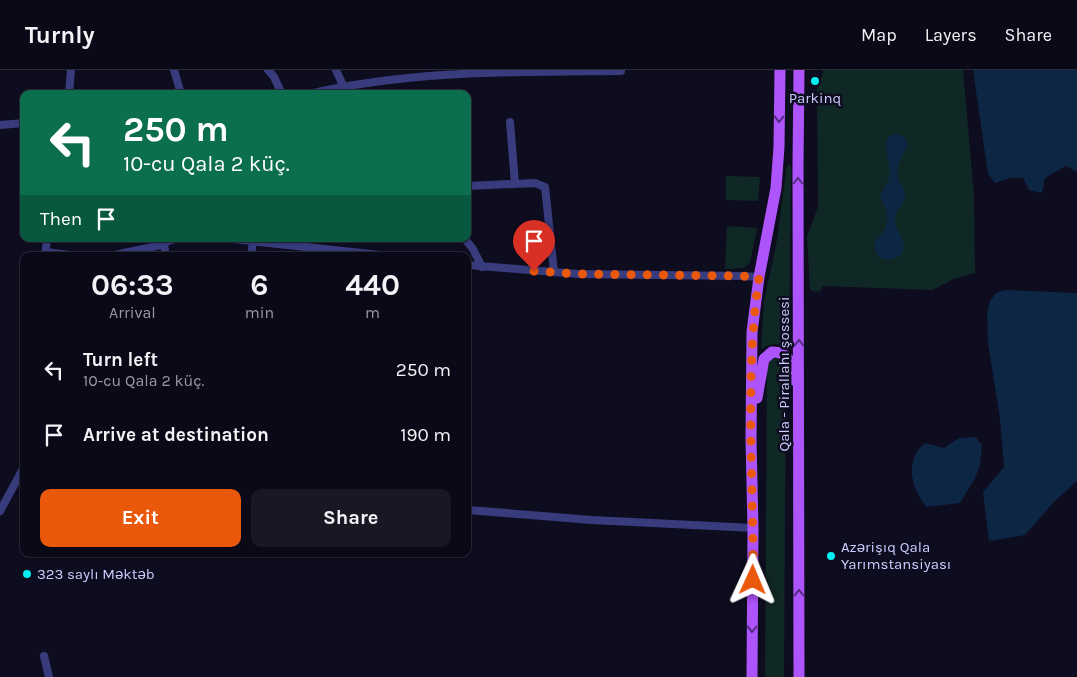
<!DOCTYPE html>
<meta charset="utf-8">
<style>
:root{--surface:#0a0917;--page:#181724;--text:#f1f3f6;--muted:#999aa1;--line:#2a2a36;--accent:#ea580c}
body{margin:0;font-family:Karla,sans-serif;background:var(--page);color:var(--text);height:100vh;display:flex;flex-direction:column;font-size:19px;white-space:nowrap}
*{box-sizing:border-box;margin:0}
p{font-size:16px;color:var(--muted)}
.icon{flex:none;width:28px;height:28px;fill:none;stroke:currentColor;stroke-width:2;stroke-linecap:round;stroke-linejoin:round}
.map{position:relative;flex:1;overflow:hidden}
.panel{position:absolute;left:20px;top:182px;width:451px;height:305px;display:flex;flex-direction:column;background:var(--surface);border-radius:10px;box-shadow:0 1px 4px #0004,0 0 0 1px var(--line)}
.panel>*{flex:none}
.top-card{position:absolute;left:20px;top:20px;width:451px;height:152px;border-radius:10px;box-shadow:0 1px 4px #0004,0 0 0 1px var(--line);background:#0b6e4f;color:#fff;overflow:hidden}
.pin{position:absolute;display:grid;place-items:center;width:42px;height:42px;color:#fff;margin:-51px -21px;border-radius:50% 50% 50% 0;rotate:-45deg;box-shadow:0 0 5px #0007}
.pin .icon{rotate:45deg}
.me{position:absolute;width:55px;margin:-28px;rotate:1deg;stroke-linejoin:round;filter:drop-shadow(0 0 4px #0008)}
.turn{display:flex;align-items:center;gap:18px;height:105px;padding:0 20px;font-size:22px}
.turn .icon{width:65px;height:65px;stroke-width:2.5}
.turn b{display:block;font-size:35px;line-height:42px}
.then{display:flex;align-items:center;height:48px;padding:0 20px;background:#0003;gap:10px;font-size:19px}
.eta{display:flex;justify-content:space-evenly;align-items:center;height:85px;text-align:center}
.eta b{font-size:30px;font-weight:700;line-height:35px}
.action{display:flex;gap:10px;margin-top:auto;padding:10px 20px}
.action a{flex:1;height:58px;border-radius:10px;background:var(--accent);color:#fff;font-size:20px;font-weight:700;line-height:58px;text-align:center}
.action a+a{background:var(--page);color:var(--text)}
ul{padding:0;list-style:none}
li{display:flex;align-items:center;gap:15px;height:65px;padding:0 20px}
li div{flex:1}
li b{display:block;font-size:19px}
li em{font-style:normal}
header{display:flex;align-items:center;gap:30px;box-sizing:border-box;height:70px;padding:0 25px;background:var(--surface);border-bottom:1px solid var(--line)}
header strong{font-size:24px}
nav{display:flex;gap:28px;margin-inline-start:auto;font-size:18px}
.map>svg:first-child{display:block}
.green{fill:#102825}
.water{fill:#0c2643}
.lines{fill:none;stroke-linecap:round;stroke-linejoin:round}
.street{stroke:#383c7d;stroke-width:8}
.primary{stroke:#ae54fc;stroke-width:11}
.oneway{stroke:#562c82}
.route{stroke:#ea580c;stroke-width:9;stroke-dasharray:0 16.2}
.poi-dot{fill:#04eff2;stroke:#0e0c1f;stroke-width:2}
.labels{text-anchor:middle;stroke-width:5;stroke-linejoin:round;paint-order:stroke}
.poi-label{font-size:15px;fill:#cccbfe;stroke:#0e0c1f;text-anchor:start}
.street-label{font-size:15px;fill:#cccbfe;stroke:#0e0c1f}
</style>
<header>
<strong>Turnly</strong>
<nav><a>Map</a><a>Layers</a><a>Share</a></nav>
</header>
<div class="map">
<svg width="1077" height="607" viewBox="0 0 1077 607">
<rect width="100%" height="100%" fill="#0e0c1f"/>
<g class="green">
<polygon points="823,0 963,0 974,125 975,203 954,209 932,220 823,216 819,222 810,220 807,167 818,137 817,19 822,6"/>
<path d="M787 95H791L789 278C779 272 771 273 761 279L764 231 776 176Z"/>
<polygon points="726,106 760,107 758,131 726,130"/>
<polygon points="727,156 757,158 750,193 744,198 725,199"/>
<polygon points="778,288 785,293 786,300 784,607 765,607 767,298 771,289"/>
</g>
<g class="water">
<polygon points="973,0 1077,0 1077,102 1066,96 1045,108 1042,123 1029,120 1023,108 1010,108 995,113 988,104"/>
<path d="M893 64C903 64 905 67 908 76 902 85 896 97 898 109 900 115 906 120 905 127 903 136 894 140 895 151 896 161 907 171 903 181 899 189 886 193 879 187 876 183 875 177 874 172 877 168 882 164 884 160 891 147 884 137 880 125 882 119 888 114 889 108 893 93 877 72 893 64Z"/>
<polygon points="1004,220 1077,223 1077,411 1054,432 1025,465 989,471 983,422 1004,397 1000,349 988,273 987,243 990,231 996,223"/>
<path d="M976 367 982 375 980 396 974 410 960 433 927 437C911 419 904 390 925 373L944 378 959 368Z"/>
</g>
<g class="lines">
<g class="street">
<polyline points="174,0 181,24"/>
<polyline points="268,0 274,7 282,24"/>
<polyline points="336,0 347,24"/>
<polyline points="69,24 71,0"/>
<path d="M309 24C411 0 517 2 621 1"/>
<polyline points="510,52 515,113"/>
<polyline points="0,55 24,53"/>
<polyline points="468,116 535,113 545,117 554,202"/>
<polyline points="232,169 389,186"/>
<polyline points="465,169 473,179 482,197"/>
<polyline points="163,175 165,179 165,186"/>
<polyline points="46,182 78,186"/>
<polyline points="45,186 47,169"/>
<polyline points="110,186 157,176 174,169"/>
<polyline points="251,186 253,171"/>
<polyline points="468,195 578,204 742,206 759,207"/>
<polyline points="468,440 592,450 753,458"/>
<polyline points="0,441 24,397"/>
<polyline points="44,586 49,607"/>
</g>
<g class="primary">
<path d="M757 328 764 289 772 282C791 282 791 294 793 310"/>
<polyline points="752,607 753,458 751,369 752,262 759,207 776,118 779,77 780,0"/>
<polyline points="799,607 798,95 799,0"/>
</g>
</g>
<defs><path id="oneway-chevron" d="M-2-3.5L2.5 0L-2 3.5" fill="none" stroke-width="1.6" stroke-linecap="round" stroke-linejoin="round" transform="scale(1.25)"/></defs>
<g class="oneway">
<use href="#oneway-chevron" transform="translate(779 49) rotate(91)"/>
<use href="#oneway-chevron" transform="translate(798 111) rotate(-90)"/>
<use href="#oneway-chevron" transform="translate(799 273) rotate(-90)"/>
<use href="#oneway-chevron" transform="translate(799 523) rotate(-90)"/>
<use href="#oneway-chevron" transform="translate(752 559) rotate(91)"/>
</g>
<g class="lines">
<path class="route" d="M534 201 578 204 742 206 759 208C744 308 754 409 753 510"/>
</g>
<g class="poi-dot">
<circle cx="815" cy="11" r="5"/>
<circle cx="831" cy="486" r="5"/>
<circle cx="27" cy="504" r="5"/>
</g>
<g class="labels">
<g class="poi-label">
<text x="815" y="33" text-anchor="middle">Parkinq</text>
<text x="841" y="482">Azərişıq Qala<tspan x="841" dy="17">Yarımstansiyası</tspan></text>
<text x="37" y="509">323 saylı Məktəb</text>
</g>
<g class="street-label">
<text transform="translate(784 304) rotate(-90)" y="5">Qala - Pirallahı şossesi</text>
</g>
</g>
</svg>
<div class="pin" style="left:534px;top:201px;background:#d93025"><svg class="icon" aria-label="arrive" viewBox="0 0 24 24"><path d="M6 21V4h12l-3 4 3 4H6"/></svg></div>
<svg class="me" style="left:753px;top:510px" viewBox="-20 -20 40 40"><path d="M0-17L14 15 0 8-14 15z" fill="#ea580c" stroke="#fff" stroke-width="4"/></svg>
<div class="top-card">
<div class="turn"><svg class="icon" aria-label="left" viewBox="0 0 24 24"><path d="M17 20v-9H6M10 6l-5 5 5 5"/></svg><div><b>250 m</b>10-cu Qala 2 küç.</div></div>
<div class="then">Then<svg class="icon" aria-label="arrive" viewBox="0 0 24 24"><path d="M6 21V4h12l-3 4 3 4H6"/></svg></div>
</div>
<section class="panel">
<div class="eta">
<div><b>06:33</b><p>Arrival</p></div>
<div><b>6</b><p>min</p></div>
<div><b>440</b><p>m</p></div>
</div>
<ul>
<li><svg class="icon" aria-label="left" viewBox="0 0 24 24"><path d="M17 20v-9H6M10 6l-5 5 5 5"/></svg><div><b>Turn left</b><p>10-cu Qala 2 küç.</p></div><em>250 m</em></li>
<li><svg class="icon" aria-label="arrive" viewBox="0 0 24 24"><path d="M6 21V4h12l-3 4 3 4H6"/></svg><div><b>Arrive at destination</b></div><em>190 m</em></li>
</ul>
<div class="action"><a>Exit</a><a>Share</a></div>
</section>
</div>
